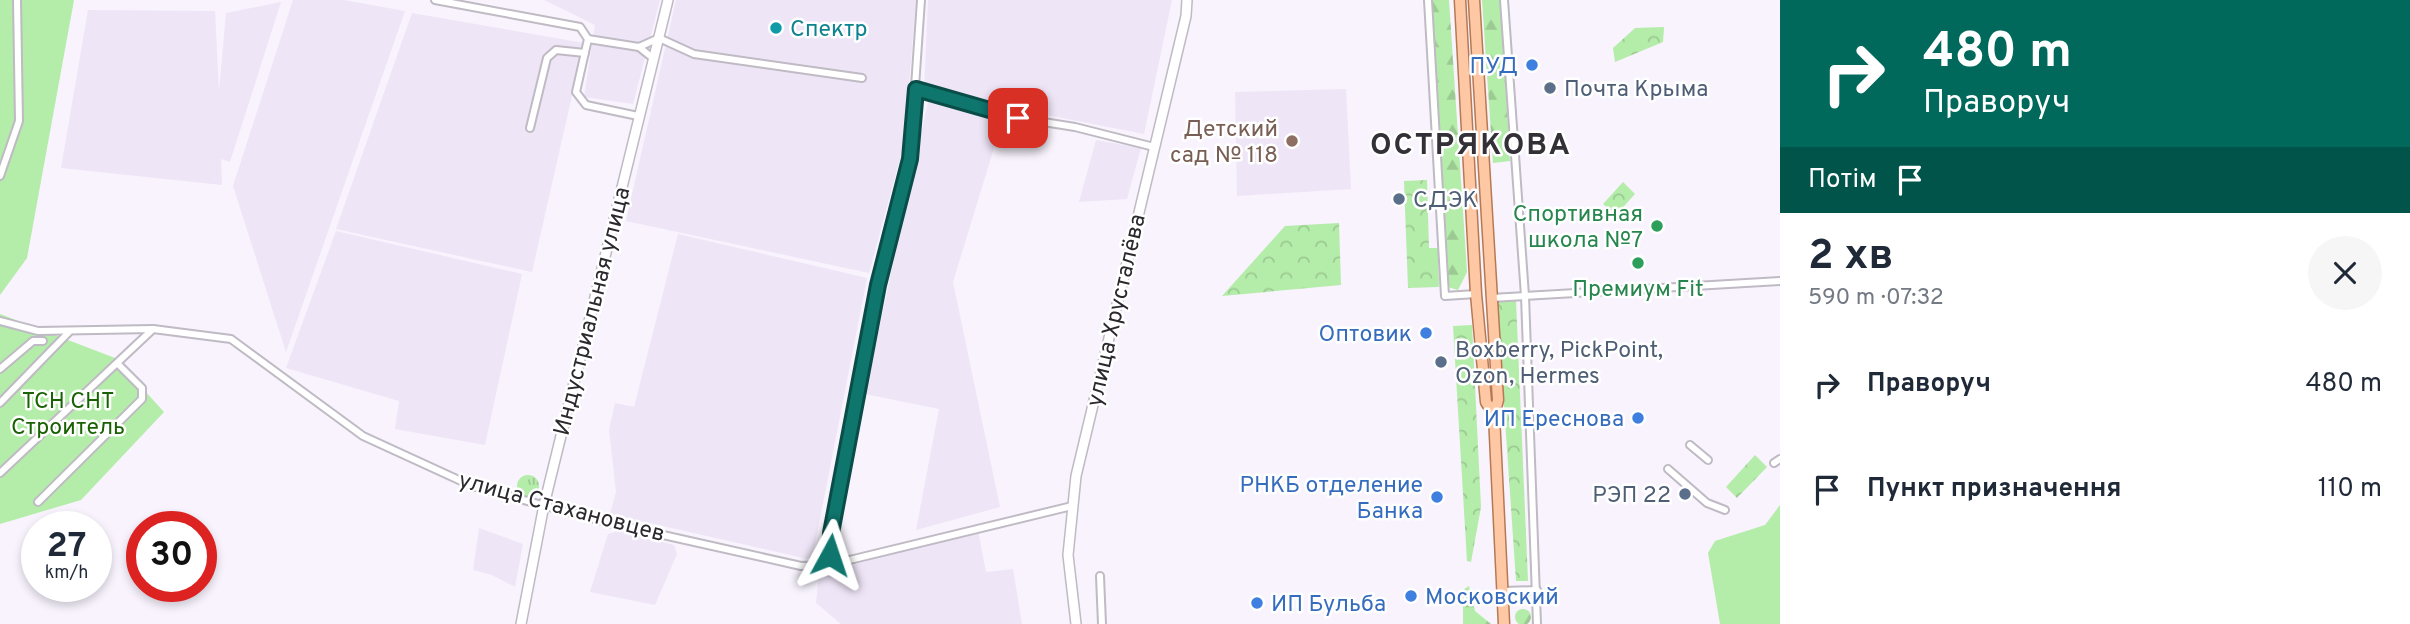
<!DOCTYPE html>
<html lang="uk">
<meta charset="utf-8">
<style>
:root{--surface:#fff;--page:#f6f6f7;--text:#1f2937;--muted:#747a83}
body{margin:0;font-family:Overpass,sans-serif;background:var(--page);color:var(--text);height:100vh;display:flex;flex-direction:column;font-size:26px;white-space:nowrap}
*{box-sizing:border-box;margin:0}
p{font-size:23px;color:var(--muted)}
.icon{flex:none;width:38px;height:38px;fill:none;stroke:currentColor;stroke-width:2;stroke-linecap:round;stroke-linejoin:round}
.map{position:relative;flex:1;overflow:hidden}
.details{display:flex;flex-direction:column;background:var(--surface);width:630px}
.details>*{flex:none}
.top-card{background:#00695c;color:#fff;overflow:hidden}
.speed{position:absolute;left:21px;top:511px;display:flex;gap:14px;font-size:35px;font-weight:700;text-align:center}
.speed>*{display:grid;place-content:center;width:91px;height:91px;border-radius:50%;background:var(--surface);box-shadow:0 4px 10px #0003;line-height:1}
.speed small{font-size:18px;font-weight:400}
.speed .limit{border:10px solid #d22;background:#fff;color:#111}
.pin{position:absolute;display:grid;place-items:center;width:60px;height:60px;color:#fff;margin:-30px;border-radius:14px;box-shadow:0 4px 10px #0006}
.me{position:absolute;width:77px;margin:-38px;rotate:5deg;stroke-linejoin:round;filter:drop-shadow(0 0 5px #0008)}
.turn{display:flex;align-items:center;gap:24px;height:147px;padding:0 28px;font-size:32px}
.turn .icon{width:91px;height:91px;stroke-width:2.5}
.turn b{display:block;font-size:49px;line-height:60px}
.then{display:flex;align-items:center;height:66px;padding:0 28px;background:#0003;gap:14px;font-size:26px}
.round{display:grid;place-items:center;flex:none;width:74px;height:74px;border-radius:37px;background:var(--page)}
.headline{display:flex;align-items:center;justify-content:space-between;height:119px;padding:0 28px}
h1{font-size:42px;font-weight:700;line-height:52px}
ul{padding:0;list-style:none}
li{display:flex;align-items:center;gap:21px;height:105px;padding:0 28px}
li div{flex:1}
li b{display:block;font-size:26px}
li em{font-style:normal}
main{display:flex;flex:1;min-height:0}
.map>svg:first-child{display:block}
.built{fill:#eee5f6}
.grass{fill:url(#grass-tufts)}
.forest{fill:url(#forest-firs)}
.park{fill:url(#park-crowns)}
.garden{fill:#b4eca9}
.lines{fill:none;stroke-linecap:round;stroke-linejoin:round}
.minor-casing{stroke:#bfbac3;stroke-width:10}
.secondary-casing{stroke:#bfbac3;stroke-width:12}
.primary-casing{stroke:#b57954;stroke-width:13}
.minor{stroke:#fff;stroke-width:6}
.secondary{stroke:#fff;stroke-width:9}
.primary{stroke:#ffc8a5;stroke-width:10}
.route-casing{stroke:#0a4d48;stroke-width:18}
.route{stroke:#0f766e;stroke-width:12}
.culture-dot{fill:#0f9aa8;stroke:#fff;stroke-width:2.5}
.shop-dot{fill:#3f7fe0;stroke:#fff;stroke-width:2.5}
.service-dot{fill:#5c6f8a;stroke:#fff;stroke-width:2.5}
.education-dot{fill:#8d6e63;stroke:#fff;stroke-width:2.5}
.leisure-dot{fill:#2e9e5b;stroke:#fff;stroke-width:2.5}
.labels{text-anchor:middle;stroke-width:5;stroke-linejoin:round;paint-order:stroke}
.culture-label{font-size:23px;fill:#0d838f;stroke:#fff;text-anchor:start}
.shop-label{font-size:23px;fill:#366cbe;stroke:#fff;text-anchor:end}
.service-label{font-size:23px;fill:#4e5e75;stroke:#fff;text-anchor:start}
.education-label{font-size:23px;fill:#785e54;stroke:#fff;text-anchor:end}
.leisure-label{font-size:23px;fill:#27864d;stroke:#fff;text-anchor:end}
.street-label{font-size:23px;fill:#2b292d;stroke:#fff}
.park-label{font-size:23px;fill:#186203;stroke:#fff}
.district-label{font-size:30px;font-weight:bold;letter-spacing:2px;fill:#343037;stroke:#fff}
</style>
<main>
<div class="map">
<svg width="1780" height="624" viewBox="0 0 1780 624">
<defs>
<pattern id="grass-tufts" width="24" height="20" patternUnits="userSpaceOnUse" patternTransform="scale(1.75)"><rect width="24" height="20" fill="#b4eca9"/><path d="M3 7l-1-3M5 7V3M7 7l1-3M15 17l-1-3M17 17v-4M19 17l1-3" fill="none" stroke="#9bca92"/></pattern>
<pattern id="forest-firs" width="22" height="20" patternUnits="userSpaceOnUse" patternTransform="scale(1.75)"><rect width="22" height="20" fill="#b4eca9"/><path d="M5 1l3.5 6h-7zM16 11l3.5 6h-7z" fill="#9bca92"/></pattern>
<pattern id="park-crowns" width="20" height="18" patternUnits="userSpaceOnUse" patternTransform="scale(1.75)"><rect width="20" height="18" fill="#b4eca9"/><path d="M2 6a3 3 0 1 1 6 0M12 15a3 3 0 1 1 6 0" fill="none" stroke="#9bca92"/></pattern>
</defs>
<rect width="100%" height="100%" fill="#f8f3fd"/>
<g class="built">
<polygon points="293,0 344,0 405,11 286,352 233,186"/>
<polygon points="544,0 660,0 633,104 584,97 595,25"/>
<polygon points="676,0 916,0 904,144 869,273 626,221"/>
<polygon points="928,0 1172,0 1144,134 924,91"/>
<polygon points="281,2 230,162 221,159 222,185 61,168 88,10 215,11 219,92 226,13"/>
<polygon points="412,13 584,43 532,272 336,229"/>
<polygon points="1346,89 1351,189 1237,196 1235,92"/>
<polygon points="928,102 1002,122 953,282 1000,507 916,530 939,409 865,394"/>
<polygon points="1096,140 1141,148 1127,199 1079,202"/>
<polygon points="336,231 522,274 485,445 395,429 399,401 286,368"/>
<polygon points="678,234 867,278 812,560 610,514 616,492 609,430 615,403 634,407"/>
<polygon points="479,528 523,544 515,587 492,575 473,570"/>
<polygon points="978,530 986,572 1013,569 1022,624 841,624 816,603 819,574"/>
<polygon points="618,531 674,545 677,554 655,605 590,592 608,534"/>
</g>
<circle class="grass" cx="528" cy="486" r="11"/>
<g class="forest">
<polygon points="1431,0 1449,0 1467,272 1458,290 1448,287"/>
<polygon points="1482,0 1501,0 1510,161 1493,163"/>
<polygon points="1469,586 1475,611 1491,624 1463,624 1463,590"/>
<circle cx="1523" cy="617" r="8"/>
</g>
<g class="park">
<polygon points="1664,27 1663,42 1615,62 1613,48 1635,28"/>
<polygon points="1427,180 1429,248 1438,248 1439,287 1408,288 1404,181"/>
<polygon points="1623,182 1635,194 1616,215 1603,204"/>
<polygon points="1339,223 1341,285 1222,296 1285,226"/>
<polygon points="1516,301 1528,581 1516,581 1497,302"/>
<polygon points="1472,325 1481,507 1471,562 1467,561 1453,326"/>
<polygon points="1755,455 1767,467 1737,498 1726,487"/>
</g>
<g class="garden">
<polygon points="0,0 74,0 27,258 0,295"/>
<polygon points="0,314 115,358 164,412 81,500 0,524"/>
<polygon points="1780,505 1780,624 1720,624 1708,553 1715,541 1765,525"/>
</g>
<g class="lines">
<g class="minor-casing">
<g id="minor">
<polyline points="435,0 580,27 588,39 576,92 586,105 638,116"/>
<polyline points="1428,0 1445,296 1476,294"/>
<polyline points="1504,0 1525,296 1537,624"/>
<polyline points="588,39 639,47 659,38 694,54 862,78"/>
<polyline points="639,47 654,59"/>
<polyline points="916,89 1018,118 1075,127 1154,147"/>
<polyline points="530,128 547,58 556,50 585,53"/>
<polyline points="0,176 19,121 17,0"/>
<polyline points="1491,298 1780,281"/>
<polyline points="0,321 38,331 153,329 231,339 363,436 472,486 605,522 801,566 829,565 1072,506"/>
<polyline points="0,369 33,341 43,341"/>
<polyline points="0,403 69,332"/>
<polyline points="1690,445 1708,460"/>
<polyline points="1774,463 1780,459"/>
<polyline points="1668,469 1707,503 1725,510"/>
<polyline points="0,473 153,329"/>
<polyline points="38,502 142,399 142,388 119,365"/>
<polyline points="829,565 831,533 878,285 910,159 921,0"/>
<polyline points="1100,576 1102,624"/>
<polyline points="1503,591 1537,590"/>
</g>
</g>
<g class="secondary-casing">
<g id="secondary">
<polyline points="521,624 544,505 668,0"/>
<polyline points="1076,624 1068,555 1076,476 1186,16 1187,0"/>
</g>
</g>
<g class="primary-casing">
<g id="primary">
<polyline points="1460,0 1476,294 1486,402 1494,415"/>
<polyline points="1474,0 1498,400 1494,415 1504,624"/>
</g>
</g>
<use href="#minor" class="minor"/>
<use href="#secondary" class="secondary"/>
<use href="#primary" class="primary"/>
</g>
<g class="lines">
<g class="route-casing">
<polyline id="route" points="830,555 831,533 878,285 910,159 916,89 1018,118"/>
</g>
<use href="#route" class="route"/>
</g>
<circle class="culture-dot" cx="776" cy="28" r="7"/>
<g class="shop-dot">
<circle cx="1532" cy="65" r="7"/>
<circle cx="1426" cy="333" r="7"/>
<circle cx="1638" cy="418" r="7"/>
<circle cx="1437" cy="497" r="7"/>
<circle cx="1411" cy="596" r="7"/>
<circle cx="1257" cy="603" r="7"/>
</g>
<g class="service-dot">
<circle cx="1550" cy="88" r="7"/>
<circle cx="1399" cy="199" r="7"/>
<circle cx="1441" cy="362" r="7"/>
<circle cx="1685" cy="494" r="7"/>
</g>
<circle class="education-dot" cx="1292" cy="141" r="7"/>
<g class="leisure-dot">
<circle cx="1657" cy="226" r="7"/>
<circle cx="1638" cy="263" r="7"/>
</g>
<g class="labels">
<g class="culture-label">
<text x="790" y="36">Спектр</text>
</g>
<g class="shop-label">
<text x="1518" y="73">ПУД</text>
<text x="1412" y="341">Оптовик</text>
<text x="1624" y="426">ИП Ереснова</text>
<text x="1423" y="492">РНКБ отделение<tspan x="1423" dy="26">Банка</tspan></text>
<text x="1425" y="604" text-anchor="start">Московский</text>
<text x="1271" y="611" text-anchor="start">ИП Бульба</text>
</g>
<g class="service-label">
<text x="1564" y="96">Почта Крыма</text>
<text x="1413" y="207">СДЭК</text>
<text x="1455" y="357">Boxberry, PickPoint,<tspan x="1455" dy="26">Ozon, Hermes</tspan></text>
<text x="1671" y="502" text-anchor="end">РЭП 22</text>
</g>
<g class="education-label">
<text x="1278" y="136">Детский<tspan x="1278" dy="26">сад № 118</tspan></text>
</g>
<g class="leisure-label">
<text x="1643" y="221">Спортивная<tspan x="1643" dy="26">школа №7</tspan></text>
<text x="1638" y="296" text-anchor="middle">Премиум Fit</text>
</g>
<g class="street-label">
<text transform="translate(1115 310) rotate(-77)" y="8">улица Хрусталёва</text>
<text transform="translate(591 311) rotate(-76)" y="8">Индустриальная улица</text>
<text transform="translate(562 506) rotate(15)" y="8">улица Стахановцев</text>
</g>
<g class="park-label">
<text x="68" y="408">ТСН СНТ<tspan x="68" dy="26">Строитель</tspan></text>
</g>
<g class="district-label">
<text x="1471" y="154">ОСТРЯКОВА</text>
</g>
</g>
</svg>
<div class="speed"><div>27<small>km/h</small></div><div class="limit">30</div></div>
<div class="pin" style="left:1018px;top:118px;background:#d93025"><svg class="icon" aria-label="arrive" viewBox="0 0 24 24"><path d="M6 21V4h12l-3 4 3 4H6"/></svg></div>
<svg class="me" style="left:830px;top:555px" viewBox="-20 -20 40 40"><path d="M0-17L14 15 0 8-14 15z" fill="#0f766e" stroke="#fff" stroke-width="4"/></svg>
</div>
<section class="details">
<div class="top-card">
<div class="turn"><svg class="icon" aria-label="right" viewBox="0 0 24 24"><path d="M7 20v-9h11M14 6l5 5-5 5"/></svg><div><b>480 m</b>Праворуч</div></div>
<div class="then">Потім<svg class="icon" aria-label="arrive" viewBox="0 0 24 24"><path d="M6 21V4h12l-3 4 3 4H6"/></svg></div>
</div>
<div class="headline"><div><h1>2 хв</h1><p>590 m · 07:32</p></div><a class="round"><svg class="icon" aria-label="close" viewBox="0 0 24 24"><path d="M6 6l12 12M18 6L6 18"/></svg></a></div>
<ul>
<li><svg class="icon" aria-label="right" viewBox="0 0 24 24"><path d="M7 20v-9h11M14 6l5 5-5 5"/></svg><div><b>Праворуч</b></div><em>480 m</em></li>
<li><svg class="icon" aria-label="arrive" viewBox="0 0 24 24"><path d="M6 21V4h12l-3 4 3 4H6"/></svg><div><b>Пункт призначення</b></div><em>110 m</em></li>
</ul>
</section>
</main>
